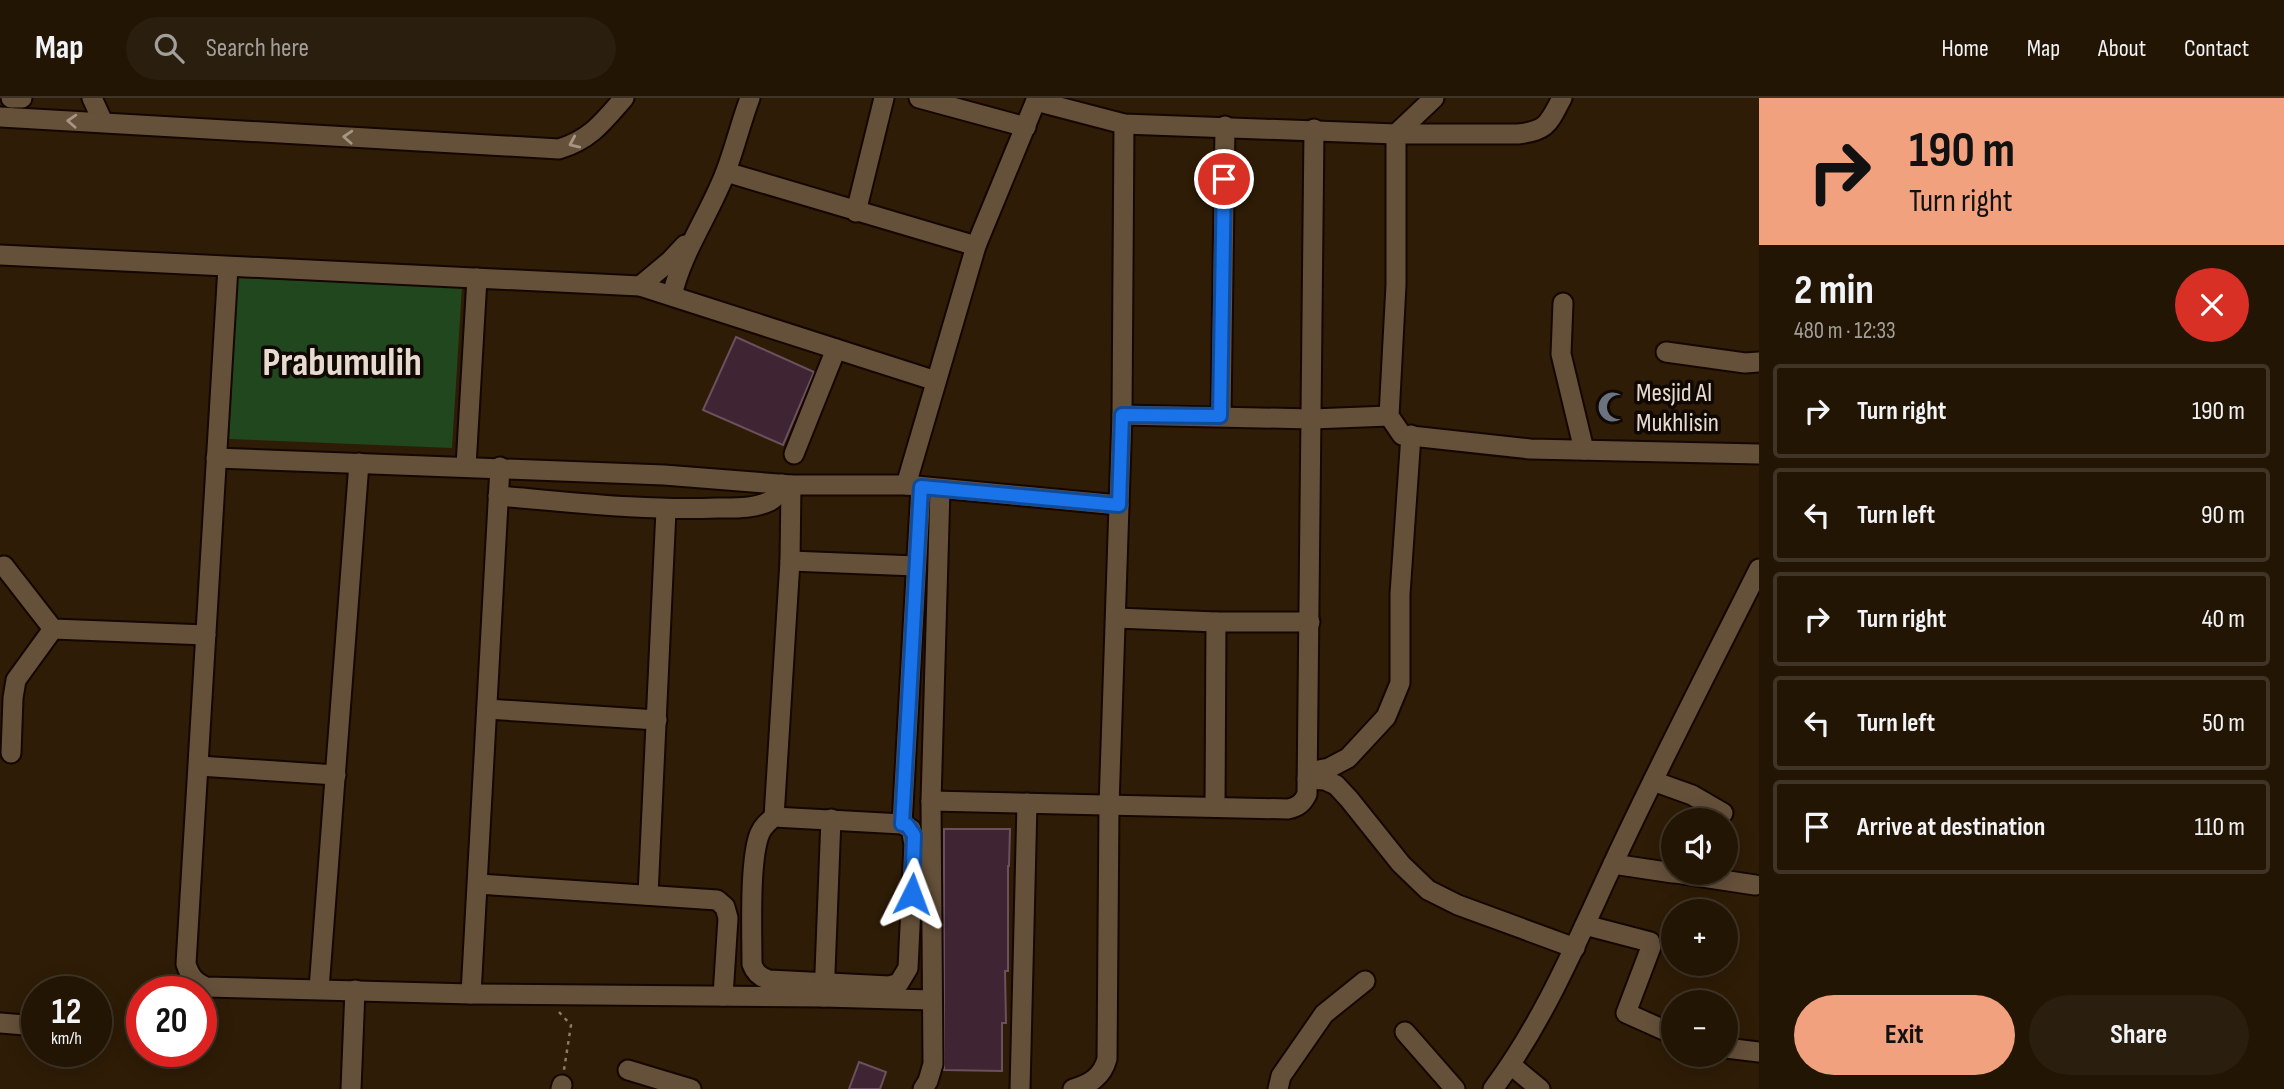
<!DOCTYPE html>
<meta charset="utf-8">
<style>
:root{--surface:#221504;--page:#2a1e0e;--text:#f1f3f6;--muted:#a29f9a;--line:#3f3426;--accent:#f1a17d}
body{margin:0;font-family:"Sofia Sans Condensed",sans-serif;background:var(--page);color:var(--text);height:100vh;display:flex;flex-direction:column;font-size:26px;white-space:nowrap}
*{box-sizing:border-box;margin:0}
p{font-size:23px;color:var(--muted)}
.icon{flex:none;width:38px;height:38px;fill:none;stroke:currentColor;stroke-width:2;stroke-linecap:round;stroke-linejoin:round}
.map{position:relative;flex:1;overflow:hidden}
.sheet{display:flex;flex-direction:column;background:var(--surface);width:525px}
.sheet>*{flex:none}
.top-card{background:#f1a17d;color:#111;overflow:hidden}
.fabs{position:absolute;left:1661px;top:710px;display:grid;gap:14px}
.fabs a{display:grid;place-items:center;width:77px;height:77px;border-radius:50%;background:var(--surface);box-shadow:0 4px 18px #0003,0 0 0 2px var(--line);font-size:35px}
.speed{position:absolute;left:21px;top:878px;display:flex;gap:14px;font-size:35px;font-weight:700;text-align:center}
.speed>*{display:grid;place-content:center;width:91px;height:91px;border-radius:50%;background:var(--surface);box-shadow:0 4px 18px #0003,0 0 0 2px var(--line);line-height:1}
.speed small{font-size:18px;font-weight:400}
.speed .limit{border:10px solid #d22;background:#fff;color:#111}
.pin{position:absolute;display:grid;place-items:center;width:60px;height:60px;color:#fff;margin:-30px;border:4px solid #fff;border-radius:50%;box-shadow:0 2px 7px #0007}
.me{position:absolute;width:77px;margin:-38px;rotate:3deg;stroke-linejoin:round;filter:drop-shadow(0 0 5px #0008)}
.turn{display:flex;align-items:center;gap:24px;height:147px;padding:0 35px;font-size:32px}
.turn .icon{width:91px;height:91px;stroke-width:2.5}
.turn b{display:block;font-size:49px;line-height:60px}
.round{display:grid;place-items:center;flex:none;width:74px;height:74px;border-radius:37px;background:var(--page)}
.headline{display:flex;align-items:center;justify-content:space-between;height:119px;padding:0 35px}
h1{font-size:42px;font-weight:700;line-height:52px}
.action{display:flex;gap:14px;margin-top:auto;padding:14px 35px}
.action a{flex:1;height:80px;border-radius:42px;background:var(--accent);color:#111;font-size:28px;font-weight:700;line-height:80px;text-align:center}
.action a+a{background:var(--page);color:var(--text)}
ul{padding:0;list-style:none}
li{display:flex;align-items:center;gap:21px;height:94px;margin:0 14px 10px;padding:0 21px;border:4px solid var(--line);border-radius:7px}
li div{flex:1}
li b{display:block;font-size:26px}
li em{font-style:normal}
header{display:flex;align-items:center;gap:42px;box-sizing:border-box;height:98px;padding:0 35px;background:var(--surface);border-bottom:2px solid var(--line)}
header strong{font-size:33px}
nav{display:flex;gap:38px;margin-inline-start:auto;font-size:24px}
.search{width:490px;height:63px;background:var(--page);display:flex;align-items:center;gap:18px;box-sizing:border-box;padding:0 24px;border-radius:38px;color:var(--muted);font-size:26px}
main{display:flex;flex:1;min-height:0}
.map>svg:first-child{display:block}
.green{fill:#21471f}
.building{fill:#3f2533;stroke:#6c505e;stroke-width:2}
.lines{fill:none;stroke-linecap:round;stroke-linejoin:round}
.minor-casing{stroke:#150600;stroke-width:23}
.path{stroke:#8a7b6a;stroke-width:2.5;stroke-dasharray:3.5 5;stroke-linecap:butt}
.minor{stroke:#65503a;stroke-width:19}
.oneway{stroke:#a69584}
.route-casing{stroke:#114b97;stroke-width:18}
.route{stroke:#1a73e8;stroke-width:12}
.labels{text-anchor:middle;stroke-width:7;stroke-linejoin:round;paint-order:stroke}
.poi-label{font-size:26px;fill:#e7dace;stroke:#100802;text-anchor:start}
.town-label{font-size:40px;font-weight:bold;fill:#e7dace;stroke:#100802}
</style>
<header>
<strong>Map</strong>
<div class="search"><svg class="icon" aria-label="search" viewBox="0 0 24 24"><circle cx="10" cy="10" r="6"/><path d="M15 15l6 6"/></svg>Search here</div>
<nav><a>Home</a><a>Map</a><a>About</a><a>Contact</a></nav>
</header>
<main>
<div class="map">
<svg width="1759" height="991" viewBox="0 0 1759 991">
<rect width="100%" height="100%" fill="#2e1c06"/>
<polygon class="green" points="238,180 462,189 452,350 229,341"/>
<g class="building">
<polygon points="736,239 814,274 783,347 703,312"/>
<polygon points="944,731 1010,731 1009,768 1008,768 1008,873 1005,873 1006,925 1002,925 1002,973 944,972"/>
<polygon points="859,964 886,974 880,991 849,991"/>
</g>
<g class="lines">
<g class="minor-casing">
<g id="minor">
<polyline points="11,0 22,0"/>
<polyline points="92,0 103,24"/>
<polyline points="919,0 1026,29"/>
<polyline points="1434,0 1396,36 1396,187 1389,318 1402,337 1530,351 1759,356"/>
<path d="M1036 3 1124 26 1396 36H1518C1548 33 1549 24 1562 0"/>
<path d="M0 19 559 51C591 41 603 24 624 0"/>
<polyline points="726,74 976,148"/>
<polyline points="856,114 884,0"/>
<polyline points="0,157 640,188 936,283"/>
<path d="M228 169 186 866C190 878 194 884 206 889L471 896 824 899 931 902"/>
<polyline points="640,188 670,163 685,147"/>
<path d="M672 198C682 153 710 116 726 73 735 49 741 24 750 0"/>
<polyline points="1563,205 1561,256 1584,352"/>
<polyline points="1666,254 1745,265 1759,264"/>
<polyline points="1122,317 1312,321 1389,318"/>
<polyline points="1221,318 1225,28"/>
<polyline points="794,356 836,251"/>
<polyline points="216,360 664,377 791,387 906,387 1119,407"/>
<polyline points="466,368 477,180"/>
<polyline points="906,387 976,148 1037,0"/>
<path d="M498 398C571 404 644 413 717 410 734 410 754 411 770 403 777 399 779 394 782 386"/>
<polyline points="790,463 916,468"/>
<polyline points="4,468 53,531 206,537"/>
<polyline points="1116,520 1216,524 1310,524"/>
<polyline points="487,611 657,622"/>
<polyline points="11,655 13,600 16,582 53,531"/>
<polyline points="199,668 336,677"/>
<polyline points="1308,674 1329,670 1348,660 1386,619 1400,585 1400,496 1411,337"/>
<polyline points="1307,681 1325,682 1336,687 1349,701 1401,766 1428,792 1458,807 1575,850"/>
<polyline points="1653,683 1692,697 1723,715"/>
<path d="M931 703 1288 711C1298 709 1303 705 1307 696L1314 31"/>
<polyline points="1215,709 1216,524"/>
<path d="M774 719 902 726 911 731 914 746 908 870 899 885 889 888 769 882C760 879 755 875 752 866 752 835 749 761 760 735 763 728 768 724 774 719Z"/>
<polyline points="774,719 790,463 791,387"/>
<polyline points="902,726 921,389"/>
<polyline points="1613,766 1673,775"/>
<polyline points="1676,775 1755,787"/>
<polyline points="478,786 717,802 725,809 728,820 723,898"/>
<polyline points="648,797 666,412"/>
<polyline points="1585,827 1650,844 1651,849 1626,915 1673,936"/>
<polyline points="319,891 359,365"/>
<polyline points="471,896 500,369"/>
<polyline points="824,899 831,721"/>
<polyline points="0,925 37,928"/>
<polyline points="1405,934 1455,991"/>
<polyline points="1726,950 1759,954"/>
<polyline points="1511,967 1540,991"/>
<polyline points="628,972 691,991"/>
<polyline points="351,991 355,892"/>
<polyline points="561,991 562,987"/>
<polyline points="923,991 928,983 933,966 931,703 940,391"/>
<polyline points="1020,991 1027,705"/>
<path d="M1073 991C1090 986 1102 979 1107 961L1109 708 1122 317 1124 26"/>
<polyline points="1278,991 1281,978 1324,916 1365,883"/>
<path d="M1493 991C1544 923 1577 843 1613 766 1659 667 1710 569 1759 471"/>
</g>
</g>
<polyline class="path" points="559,914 571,927 564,972"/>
<use href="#minor" class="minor"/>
</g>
<defs><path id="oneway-chevron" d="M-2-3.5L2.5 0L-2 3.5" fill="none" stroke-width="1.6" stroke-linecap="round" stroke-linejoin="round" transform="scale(1.75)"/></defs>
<g class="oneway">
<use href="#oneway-chevron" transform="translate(72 23) rotate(-177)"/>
<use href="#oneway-chevron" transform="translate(348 39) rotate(-177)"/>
<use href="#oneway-chevron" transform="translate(574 45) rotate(156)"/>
</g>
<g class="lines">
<g class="route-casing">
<polyline id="route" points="912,796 914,737 907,727 902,726 921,389 1119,407 1122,317 1220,318 1224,81"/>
</g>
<use href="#route" class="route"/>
</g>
<defs>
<g id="mosque-bare" transform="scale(2.415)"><path d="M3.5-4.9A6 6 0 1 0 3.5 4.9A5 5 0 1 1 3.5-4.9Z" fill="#6b7280" stroke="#100802" stroke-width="2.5" paint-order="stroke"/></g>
</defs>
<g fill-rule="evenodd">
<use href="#mosque-bare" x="1613" y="309"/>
</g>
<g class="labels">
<g class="poi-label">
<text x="1636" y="303">Mesjid Al<tspan x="1636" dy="30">Mukhlisin</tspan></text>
</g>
<g class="town-label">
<text x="342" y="277">Prabumulih</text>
</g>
</g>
</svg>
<div class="fabs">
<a><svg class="icon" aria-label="sound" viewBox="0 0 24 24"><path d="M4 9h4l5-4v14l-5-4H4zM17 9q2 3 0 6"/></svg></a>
<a>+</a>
<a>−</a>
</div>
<div class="speed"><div>12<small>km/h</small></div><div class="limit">20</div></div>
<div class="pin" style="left:1224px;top:81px;background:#d93025"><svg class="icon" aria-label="arrive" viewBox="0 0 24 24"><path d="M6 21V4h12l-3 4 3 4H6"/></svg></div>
<svg class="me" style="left:912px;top:796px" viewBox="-20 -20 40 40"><path d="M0-17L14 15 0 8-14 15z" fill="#1a73e8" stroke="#fff" stroke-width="4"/></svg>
</div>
<section class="sheet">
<div class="top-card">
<div class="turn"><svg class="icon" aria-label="right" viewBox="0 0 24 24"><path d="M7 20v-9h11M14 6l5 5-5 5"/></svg><div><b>190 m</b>Turn right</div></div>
</div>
<div class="headline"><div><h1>2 min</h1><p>480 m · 12:33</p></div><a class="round" style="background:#d93025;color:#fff"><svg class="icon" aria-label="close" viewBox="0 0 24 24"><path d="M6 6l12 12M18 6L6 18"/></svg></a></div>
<ul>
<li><svg class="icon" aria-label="right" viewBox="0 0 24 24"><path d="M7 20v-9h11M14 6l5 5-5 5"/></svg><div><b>Turn right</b></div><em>190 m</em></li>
<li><svg class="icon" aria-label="left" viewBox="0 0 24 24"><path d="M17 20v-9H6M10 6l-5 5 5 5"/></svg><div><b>Turn left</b></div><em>90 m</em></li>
<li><svg class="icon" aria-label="right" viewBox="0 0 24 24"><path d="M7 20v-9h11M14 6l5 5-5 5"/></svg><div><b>Turn right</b></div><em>40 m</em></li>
<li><svg class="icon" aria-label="left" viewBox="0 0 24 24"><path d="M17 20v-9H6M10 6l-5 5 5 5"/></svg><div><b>Turn left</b></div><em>50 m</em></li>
<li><svg class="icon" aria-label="arrive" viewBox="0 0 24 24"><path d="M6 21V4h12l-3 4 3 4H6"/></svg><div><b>Arrive at destination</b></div><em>110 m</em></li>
</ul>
<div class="action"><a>Exit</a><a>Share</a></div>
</section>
</main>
